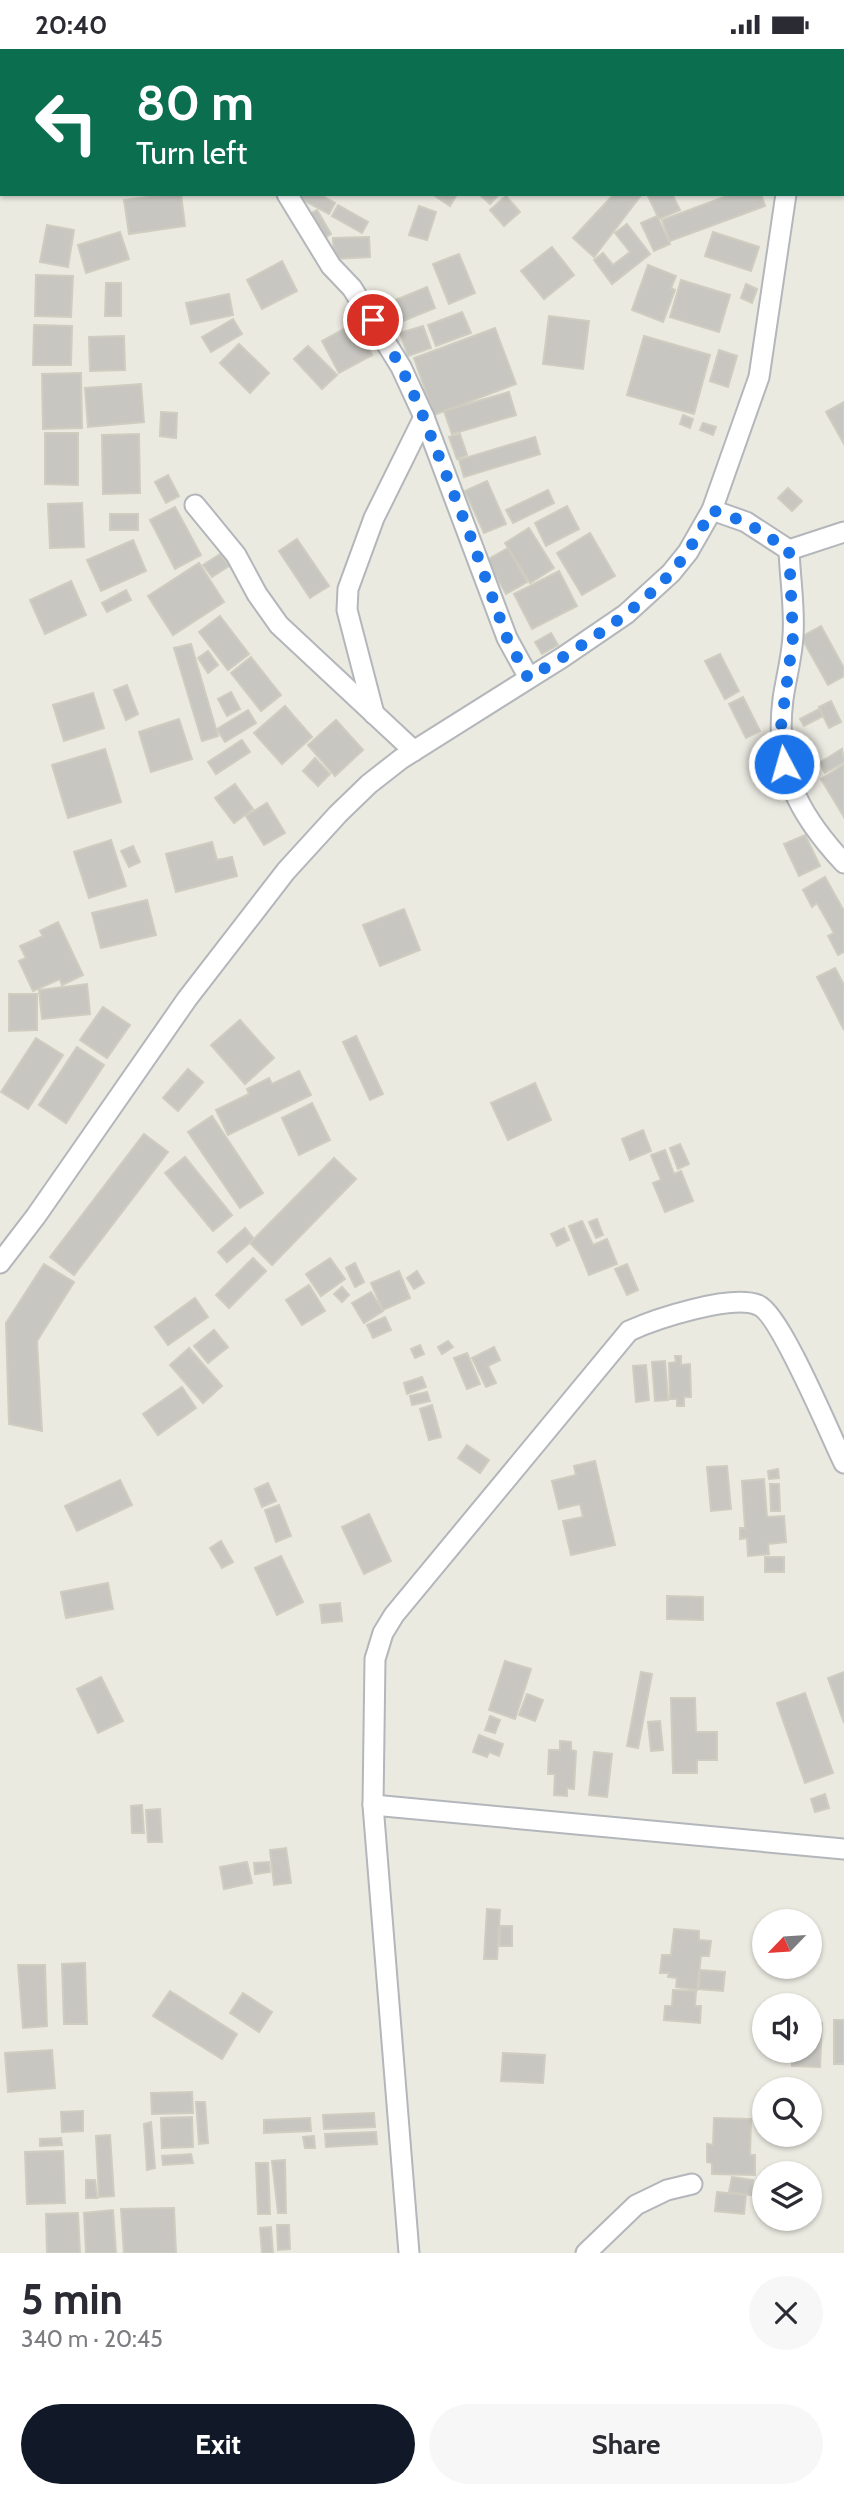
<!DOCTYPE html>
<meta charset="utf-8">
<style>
:root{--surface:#fff;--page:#f7f7f7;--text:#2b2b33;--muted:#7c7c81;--accent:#111827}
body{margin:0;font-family:Cabin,sans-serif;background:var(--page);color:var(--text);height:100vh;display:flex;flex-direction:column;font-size:26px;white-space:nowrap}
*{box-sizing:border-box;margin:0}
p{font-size:23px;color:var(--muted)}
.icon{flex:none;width:38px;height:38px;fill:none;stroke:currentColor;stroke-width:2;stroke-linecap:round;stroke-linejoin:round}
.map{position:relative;height:2204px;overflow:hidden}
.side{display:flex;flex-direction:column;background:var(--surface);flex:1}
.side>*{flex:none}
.hud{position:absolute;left:0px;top:0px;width:845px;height:147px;box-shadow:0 2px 5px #0004;background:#0b6e4f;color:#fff;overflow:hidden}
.needle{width:46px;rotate:245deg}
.tools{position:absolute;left:752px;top:1860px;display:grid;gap:14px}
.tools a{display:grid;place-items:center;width:70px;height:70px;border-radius:50%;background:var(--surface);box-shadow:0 2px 5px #0004;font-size:35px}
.pin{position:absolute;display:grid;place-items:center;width:60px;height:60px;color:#fff;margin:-30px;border:4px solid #fff;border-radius:50%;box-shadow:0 2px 7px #0007}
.me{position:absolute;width:77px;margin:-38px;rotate:354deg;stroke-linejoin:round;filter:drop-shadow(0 0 5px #0008)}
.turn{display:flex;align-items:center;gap:24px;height:147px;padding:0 21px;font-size:32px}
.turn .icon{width:91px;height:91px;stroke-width:2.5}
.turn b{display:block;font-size:49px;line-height:60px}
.round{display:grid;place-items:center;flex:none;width:74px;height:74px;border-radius:37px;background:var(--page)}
.headline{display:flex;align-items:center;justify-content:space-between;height:119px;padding:0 21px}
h1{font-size:42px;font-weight:800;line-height:52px}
.cta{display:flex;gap:14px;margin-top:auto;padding:14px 21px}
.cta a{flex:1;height:80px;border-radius:42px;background:var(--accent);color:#fff;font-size:28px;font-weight:800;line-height:80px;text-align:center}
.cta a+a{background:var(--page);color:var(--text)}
.status{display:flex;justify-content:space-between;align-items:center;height:49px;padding:0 35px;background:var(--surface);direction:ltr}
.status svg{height:19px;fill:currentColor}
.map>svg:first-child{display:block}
.building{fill:#c8c6c0;stroke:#cfccc0;stroke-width:2}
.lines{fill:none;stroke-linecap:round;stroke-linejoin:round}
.street-casing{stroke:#b3b6ba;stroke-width:23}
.street{stroke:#fff;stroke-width:19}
.route{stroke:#1a73e8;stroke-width:12;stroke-dasharray:0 21.6}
</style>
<div class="status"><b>20:40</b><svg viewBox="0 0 49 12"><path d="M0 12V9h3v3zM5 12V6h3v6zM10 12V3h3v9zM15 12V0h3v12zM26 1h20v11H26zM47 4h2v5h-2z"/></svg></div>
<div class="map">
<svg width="844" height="2204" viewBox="0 0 844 2204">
<rect width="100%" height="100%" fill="#ebeae1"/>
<g class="building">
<polygon points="594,0 651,0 648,2"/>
<polygon points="170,145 181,145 185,177 129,185 124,151"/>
<polygon points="292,145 319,145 335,154 329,165"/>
<polygon points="432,145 457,145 450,157"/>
<polygon points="479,145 499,145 490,155"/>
<polygon points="614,145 642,145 594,208 573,189"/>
<polygon points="647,145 672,145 680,161 659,170"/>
<polygon points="732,145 761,145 765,157 670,192 662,171"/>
<polygon points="506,147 520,163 504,177 490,161"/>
<polygon points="338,156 368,173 362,184 332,167"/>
<polygon points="419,157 436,163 427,191 409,186"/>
<polygon points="317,161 331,185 318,193 304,168"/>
<polygon points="657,167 670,195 654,202 641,174"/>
<polygon points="627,175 650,205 612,235 594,211 603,204 613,216 630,203 615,184"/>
<polygon points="47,176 74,181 68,218 40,213"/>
<polygon points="120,183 129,210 86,224 78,196"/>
<polygon points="713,183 759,198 751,222 705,207"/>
<polygon points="369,188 370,208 334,210 333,189"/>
<polygon points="552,198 574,226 544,250 521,222"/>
<polygon points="459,205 475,244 449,255 433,215"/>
<polygon points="282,212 297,242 262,260 247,231"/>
<polygon points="648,216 676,227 671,239 675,241 663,273 632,261"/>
<polygon points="36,226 73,227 71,268 35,267"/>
<polygon points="681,231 730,246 719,283 670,268"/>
<polygon points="106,234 121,234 121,267 105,267"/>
<polygon points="746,235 757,240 752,254 741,249"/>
<polygon points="427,238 435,259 396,275 388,254"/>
<polygon points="229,245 233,266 191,275 186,254"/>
<polygon points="462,263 471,284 436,297 428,276"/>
<polygon points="549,267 589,272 583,320 543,315"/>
<polygon points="233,270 242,285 211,303 202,288"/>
<polygon points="355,274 372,306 339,324 322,292"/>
<polygon points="34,276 72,277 71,316 33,316"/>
<polygon points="423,277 431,299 408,307 400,284"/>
<polygon points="495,279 516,335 434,366 414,309"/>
<polygon points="124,287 125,321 90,322 89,288"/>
<polygon points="644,287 710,306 694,365 627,346"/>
<polygon points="239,295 269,324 250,344 220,314"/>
<polygon points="308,297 337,326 322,340 294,310"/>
<polygon points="719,301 737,307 728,338 710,332"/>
<polygon points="81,324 82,379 43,380 42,325"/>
<polygon points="141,335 144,373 88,378 85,339"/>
<polygon points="509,343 516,366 452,385 444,362"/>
<polygon points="844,353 844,395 826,363"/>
<polygon points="161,363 177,364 176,389 160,387"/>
<polygon points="683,366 693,370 690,379 680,375"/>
<polygon points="703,374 716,378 713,386 700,381"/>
<polygon points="45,384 78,384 78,436 45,435"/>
<polygon points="139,385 140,444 103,445 102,386"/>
<polygon points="460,385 467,406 457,410 449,388"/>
<polygon points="535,388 540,405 464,428 459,411"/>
<polygon points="168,426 179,447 166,454 155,433"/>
<polygon points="487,432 506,475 484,484 465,442"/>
<polygon points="788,439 802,452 792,462 778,449"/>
<polygon points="548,441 554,454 513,474 506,461"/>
<polygon points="82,454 84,498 50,499 48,455"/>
<polygon points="567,457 579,480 546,497 535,474"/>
<polygon points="175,458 201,506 175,520 150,471"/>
<rect x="110" y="465" width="28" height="16"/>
<polygon points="529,479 554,519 530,534 505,494"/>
<polygon points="590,484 615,527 582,546 557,504"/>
<polygon points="297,490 329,537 310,549 279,502"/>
<polygon points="133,491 146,522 101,542 87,511"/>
<polygon points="508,499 527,533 506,545 487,511"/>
<polygon points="220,505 229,517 212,528 203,516"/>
<polygon points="199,514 224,553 173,586 148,547"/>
<polygon points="559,522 577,557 532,580 514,545"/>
<polygon points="71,532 86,566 45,585 30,551"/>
<polygon points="126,541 131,551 107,563 102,554"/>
<polygon points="220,567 249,605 228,621 199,583"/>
<polygon points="821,577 844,619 844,627 828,636 801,588"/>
<polygon points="551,584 558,596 542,605 535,593"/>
<polygon points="191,595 218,687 202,692 174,599"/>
<polygon points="208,602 218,616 208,624 198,609"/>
<polygon points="720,605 739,642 725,650 705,612"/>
<polygon points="251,608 281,646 261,662 231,624"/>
<polygon points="127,636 138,665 126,671 114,641"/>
<polygon points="231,643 240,660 227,667 218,650"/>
<polygon points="93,644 104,679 64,692 53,656"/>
<polygon points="743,648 760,682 746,689 729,655"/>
<polygon points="831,652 841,673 829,679 819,658"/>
<polygon points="285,657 312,688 282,715 254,684"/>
<polygon points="819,660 823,667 804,677 800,670"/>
<polygon points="248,661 256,674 225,693 217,680"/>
<polygon points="179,670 192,710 151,723 139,683"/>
<polygon points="336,671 363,701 335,727 308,696"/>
<polygon points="242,691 250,703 216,725 208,713"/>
<polygon points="105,700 121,753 68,769 52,716"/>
<polygon points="842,700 844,713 825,724 819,714"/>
<polygon points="315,709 330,725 318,737 303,722"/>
<polygon points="843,716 844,717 844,768 821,730"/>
<polygon points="235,735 253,760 234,774 215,749"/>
<polygon points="267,754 285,784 264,796 246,767"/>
<polygon points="805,786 820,817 799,827 784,795"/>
<polygon points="111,791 126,837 89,849 74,803"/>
<polygon points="212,793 217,811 232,808 237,827 176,843 166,805"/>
<polygon points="133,797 140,813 129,818 121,802"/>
<polygon points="825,828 844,862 844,903 838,906 828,887 834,884 817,854 812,858 803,841"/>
<polygon points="147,851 156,886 101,899 92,864"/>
<polygon points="404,860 420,901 380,917 363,876"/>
<polygon points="58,873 83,926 62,936 60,930 33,942 19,912 26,909 20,897 43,887 40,882"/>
<polygon points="835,919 844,936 844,981 817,928"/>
<polygon points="87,935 90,965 42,970 39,941"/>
<polygon points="9,945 37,945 37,981 9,982"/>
<polygon points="103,958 130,976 107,1009 80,991"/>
<polygon points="240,971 274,1009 245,1035 211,996"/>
<polygon points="356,987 383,1045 370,1051 343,993"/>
<polygon points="36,989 63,1006 28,1060 1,1043"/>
<polygon points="77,998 104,1016 66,1074 39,1056"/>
<polygon points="188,1020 203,1033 178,1062 163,1049"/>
<polygon points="299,1022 311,1046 228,1086 216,1061 249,1045 247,1040 269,1029 272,1035"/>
<polygon points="535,1034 551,1071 508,1091 491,1054"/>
<polygon points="312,1054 330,1091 299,1106 282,1069"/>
<polygon points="212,1067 263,1144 240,1159 188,1083"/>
<polygon points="643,1081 651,1102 630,1111 622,1090"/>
<polygon points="144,1085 168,1103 74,1226 50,1208"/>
<polygon points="680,1095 689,1115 678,1120 670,1099"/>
<polygon points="665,1101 674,1125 681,1122 693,1152 665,1163 653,1134 661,1131 651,1106"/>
<polygon points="185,1108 232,1166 213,1182 165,1124"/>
<polygon points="334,1109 356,1130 272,1216 250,1194"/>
<polygon points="597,1170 603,1186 596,1189 589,1173"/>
<polygon points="582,1172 593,1196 607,1190 617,1215 589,1226 569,1177"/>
<polygon points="245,1179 254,1190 227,1213 218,1203"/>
<polygon points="564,1179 569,1191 557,1197 551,1185"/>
<polygon points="253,1209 266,1222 229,1259 216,1246"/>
<polygon points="330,1209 345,1230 321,1247 306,1225"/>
<polygon points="355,1214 364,1233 355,1238 346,1219"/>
<polygon points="44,1215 74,1233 37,1292 42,1382 9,1375 6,1274"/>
<polygon points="627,1215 638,1241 627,1246 615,1220"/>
<polygon points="399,1222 410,1249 383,1261 371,1234"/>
<polygon points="417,1222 424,1234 414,1240 407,1229"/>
<polygon points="309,1236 325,1262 302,1276 286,1251"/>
<polygon points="342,1238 349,1246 342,1253 334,1245"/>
<polygon points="371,1243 383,1262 364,1274 352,1254"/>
<polygon points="195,1249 208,1268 168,1296 155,1278"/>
<polygon points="385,1268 391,1281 373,1289 367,1276"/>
<polygon points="214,1281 228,1298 208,1314 194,1297"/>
<polygon points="448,1292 453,1298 442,1305 438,1298"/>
<polygon points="420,1296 424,1305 415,1309 411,1300"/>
<polygon points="494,1298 500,1311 488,1317 496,1334 486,1338 472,1309"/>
<polygon points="189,1299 222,1337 203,1354 170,1316"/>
<polygon points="467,1304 480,1335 467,1340 454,1309"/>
<polygon points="675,1307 681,1307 681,1316 690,1315 691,1348 684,1348 684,1357 677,1357 677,1350 670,1350 669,1314 676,1313"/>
<polygon points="665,1312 668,1351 655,1352 652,1313"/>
<polygon points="646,1316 649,1351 636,1353 633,1317"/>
<polygon points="422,1328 426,1338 407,1345 404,1334"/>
<polygon points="182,1338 196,1359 158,1386 143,1365"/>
<polygon points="427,1343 430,1352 412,1356 410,1347"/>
<polygon points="432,1356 441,1388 429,1391 420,1360"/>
<polygon points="467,1396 489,1411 480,1424 458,1409"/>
<polygon points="595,1412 615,1496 571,1506 563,1472 583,1468 580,1455 559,1460 552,1432 576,1426 574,1417"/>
<polygon points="727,1417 731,1460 711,1462 707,1418"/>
<polygon points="778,1420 779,1429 769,1430 768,1422"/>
<polygon points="764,1430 767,1468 784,1467 786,1493 768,1495 769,1505 748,1507 747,1489 740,1490 740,1479 745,1479 742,1432"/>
<polygon points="120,1431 132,1456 77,1482 65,1457"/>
<polygon points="268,1434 276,1452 262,1458 255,1440"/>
<polygon points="770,1435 779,1435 780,1462 771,1462"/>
<polygon points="279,1456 291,1487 276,1493 265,1461"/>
<polygon points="369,1465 391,1512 364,1525 342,1478"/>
<polygon points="221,1492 233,1513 222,1519 210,1499"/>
<polygon points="281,1507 303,1553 277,1566 255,1519"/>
<rect x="765" y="1508" width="19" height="15"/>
<polygon points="108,1534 113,1560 66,1569 61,1543"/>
<polygon points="667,1547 703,1548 703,1571 667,1570"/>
<polygon points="340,1554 342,1572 322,1574 320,1556"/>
<polygon points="505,1612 531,1620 515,1670 489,1661"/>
<polygon points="641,1623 652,1625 638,1699 627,1697"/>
<polygon points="844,1623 844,1674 828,1629"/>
<polygon points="101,1628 123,1672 98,1684 77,1640"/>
<polygon points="805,1644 833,1724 805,1734 777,1654"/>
<polygon points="527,1645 543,1651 535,1672 519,1666"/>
<polygon points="671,1649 695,1649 696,1683 717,1683 717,1711 697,1711 697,1724 673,1724"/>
<polygon points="490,1667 500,1671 495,1684 485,1681"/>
<polygon points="660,1672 663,1701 651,1702 648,1673"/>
<polygon points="479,1686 503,1695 499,1707 489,1703 487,1708 473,1703"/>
<polygon points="560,1692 571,1693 571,1701 576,1702 574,1740 567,1739 567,1747 554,1746 555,1725 548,1725 549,1701 560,1701"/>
<polygon points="594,1703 612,1705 607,1748 589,1746"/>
<polygon points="825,1745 829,1759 815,1763 811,1750"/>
<polygon points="142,1756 144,1784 132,1784 131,1757"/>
<polygon points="160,1760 162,1793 148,1793 146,1761"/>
<polygon points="286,1799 291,1834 274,1836 270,1801"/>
<polygon points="247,1813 252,1834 224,1840 220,1818"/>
<polygon points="269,1813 270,1823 255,1825 254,1814"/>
<polygon points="487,1860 500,1861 497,1910 484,1910"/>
<rect x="500" y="1877" width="12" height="20"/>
<polygon points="674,1880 699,1882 699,1891 711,1892 709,1907 701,1907 697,1941 676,1938 677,1929 668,1928 669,1924 660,1924 662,1906 671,1906"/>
<polygon points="85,1914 87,1975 64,1975 62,1915"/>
<polygon points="18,1916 45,1916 47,1977 23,1979"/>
<polygon points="700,1921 725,1923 723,1942 699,1940"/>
<polygon points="673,1941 696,1942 695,1957 701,1957 700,1974 664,1971 665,1957 672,1957"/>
<polygon points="170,1942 237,1985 222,2010 153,1967"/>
<polygon points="243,1944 272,1963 259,1983 230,1964"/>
<rect x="834" y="1971" width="10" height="44"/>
<polygon points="810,1973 822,1974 820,2018 792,2017 792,2002 810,2002"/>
<polygon points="52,2001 55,2039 8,2043 5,2004"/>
<polygon points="503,2004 545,2006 543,2034 501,2032"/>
<polygon points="192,2043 193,2064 152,2065 151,2044"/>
<polygon points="196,2053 205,2053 208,2094 199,2095"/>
<polygon points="83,2062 83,2082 62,2083 61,2063"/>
<polygon points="374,2064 375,2078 324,2080 323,2066"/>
<polygon points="192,2068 193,2098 162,2099 161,2069"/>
<polygon points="310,2069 311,2082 264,2084 264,2071"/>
<polygon points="714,2069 751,2070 750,2106 755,2106 755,2126 712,2125 712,2114 707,2113 707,2095 713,2096"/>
<polygon points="151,2073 155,2119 147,2121 144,2075"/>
<polygon points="376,2083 377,2095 326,2098 325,2085"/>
<polygon points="110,2086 114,2147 99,2148 96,2087"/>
<polygon points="314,2087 315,2099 305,2099 303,2088"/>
<polygon points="61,2089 62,2096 40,2097 40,2090"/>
<polygon points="63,2102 65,2154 27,2155 25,2103"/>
<polygon points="191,2105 193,2114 163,2116 162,2107"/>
<polygon points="285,2111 286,2164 278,2164 272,2112"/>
<polygon points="256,2114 268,2114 270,2165 258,2165"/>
<polygon points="732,2128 753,2131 751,2146 729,2143"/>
<polygon points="86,2131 95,2131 97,2149 86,2149"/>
<polygon points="717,2143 746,2146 744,2165 715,2162"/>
<polygon points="174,2159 176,2204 124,2204 121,2160"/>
<polygon points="113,2161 116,2204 86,2204 84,2164"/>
<polygon points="78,2164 80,2204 47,2204 46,2165"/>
<polygon points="277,2176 289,2176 290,2200 278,2201"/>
<polygon points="271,2178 273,2204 262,2204 260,2179"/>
</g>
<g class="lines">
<g class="street-casing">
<g id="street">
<polyline points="132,0 135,2"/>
<polyline points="745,0 746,2"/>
<polyline points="257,2 258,0"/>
<polyline points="435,2 437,0"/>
<polyline points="287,145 331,217 352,239 401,318 424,368 507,589 529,629"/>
<polyline points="195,456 236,506 257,545 279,576 414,702"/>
<path d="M712 461 746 473 789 501C790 530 795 558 793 587 792 608 786 629 783 650 774 719 798 765 844 814"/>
<polyline points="789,501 844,483"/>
<polyline points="374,665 347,561 348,540 374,469 424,368"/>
<polyline points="0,1214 36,1167 187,950 286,822 338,765 369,735 401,710 563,608 626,565 671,524 688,503 712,461 759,328 786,145"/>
<polyline points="373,1756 844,1800"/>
<path d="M409 2204 373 1756 375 1610 383 1584 394 1566 629 1282C655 1270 731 1245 758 1256 780 1264 831 1388 844 1414"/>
<polyline points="586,2204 636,2156 667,2141 692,2135"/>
</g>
</g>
<use href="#street" class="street"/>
</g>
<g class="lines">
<path class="route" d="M373 271 401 318 419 357 470 486 507 589 528 629C579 599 631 567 671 524 688 505 700 482 712 461L746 473 789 501 793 588 780 685 784 715"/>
</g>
</svg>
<div class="tools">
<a><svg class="needle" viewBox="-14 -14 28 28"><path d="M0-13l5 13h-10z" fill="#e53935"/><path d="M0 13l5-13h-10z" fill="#7c7c81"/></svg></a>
<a><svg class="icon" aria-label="sound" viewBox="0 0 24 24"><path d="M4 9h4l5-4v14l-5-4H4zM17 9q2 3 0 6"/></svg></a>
<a><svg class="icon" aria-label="search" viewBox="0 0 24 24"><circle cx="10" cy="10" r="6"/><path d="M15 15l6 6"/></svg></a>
<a><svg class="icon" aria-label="layers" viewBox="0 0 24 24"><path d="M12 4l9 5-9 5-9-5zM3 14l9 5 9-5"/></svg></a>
</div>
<div class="pin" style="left:373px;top:271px;background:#d93025"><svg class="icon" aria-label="arrive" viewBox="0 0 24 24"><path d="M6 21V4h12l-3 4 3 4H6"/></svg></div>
<svg class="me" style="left:784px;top:715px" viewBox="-20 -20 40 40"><circle r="17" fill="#1a73e8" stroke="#fff" stroke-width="3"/><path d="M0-11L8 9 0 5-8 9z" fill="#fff"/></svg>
<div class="hud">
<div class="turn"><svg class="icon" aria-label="left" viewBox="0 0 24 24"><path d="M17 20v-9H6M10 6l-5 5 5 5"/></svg><div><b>80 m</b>Turn left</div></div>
</div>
</div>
<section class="side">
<div class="headline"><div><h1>5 min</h1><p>340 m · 20:45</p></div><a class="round"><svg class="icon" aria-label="close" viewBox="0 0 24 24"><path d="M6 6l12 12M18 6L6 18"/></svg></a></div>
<div class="cta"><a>Exit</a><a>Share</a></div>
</section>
